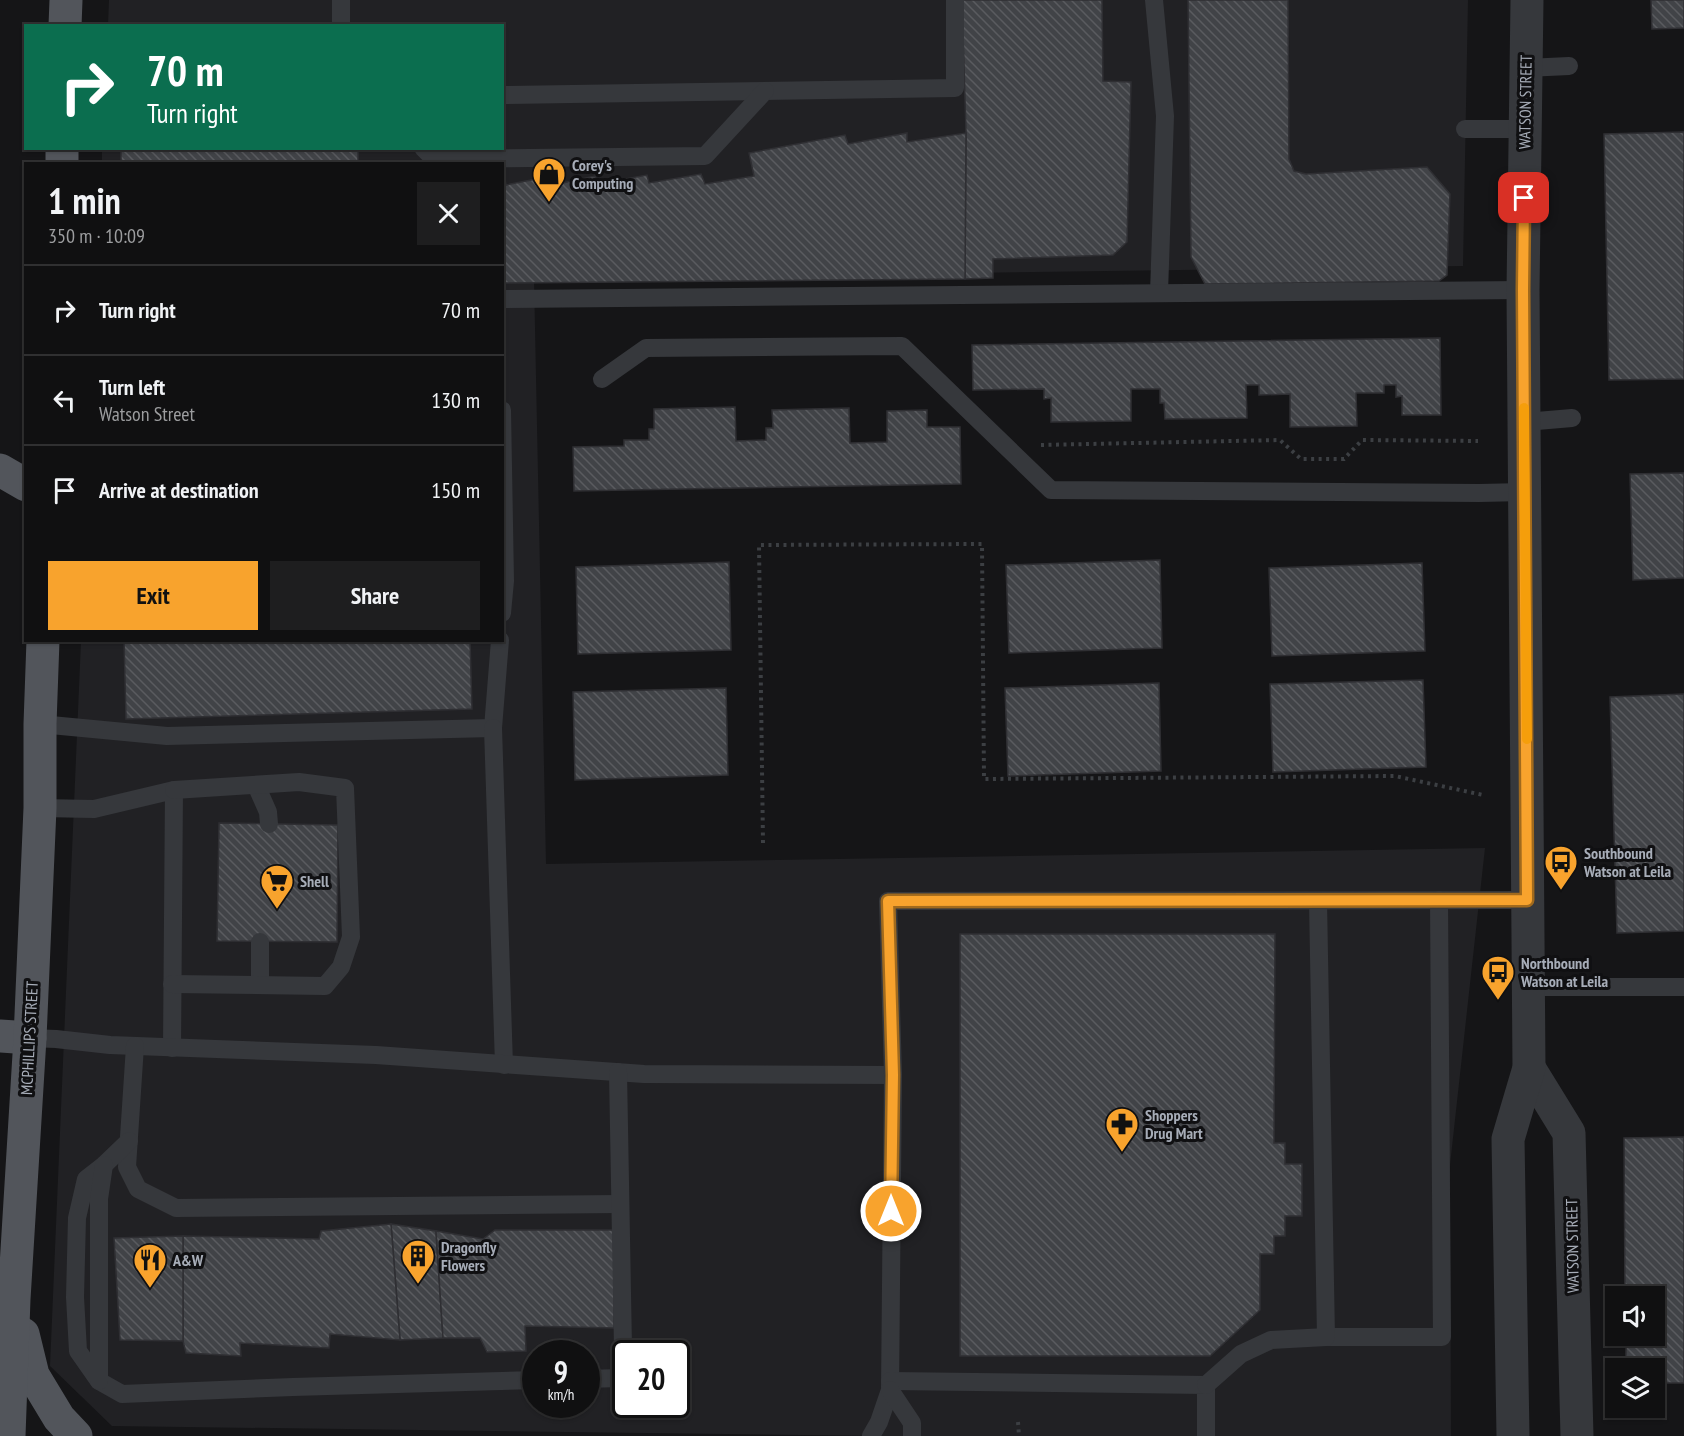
<!DOCTYPE html>
<meta charset="utf-8">
<style>
:root{--surface:#101011;--page:#1e1e1f;--text:#f1f3f6;--muted:#9c9d9f;--line:#303031;--accent:#f8a32d}
body{margin:0;font-family:"PT Sans Narrow",sans-serif;background:var(--page);color:var(--text);height:100vh;display:flex;flex-direction:column;font-size:22px;white-space:nowrap}
*{box-sizing:border-box;margin:0}
p{font-size:20px;color:var(--muted)}
.icon{flex:none;width:33px;height:33px;fill:none;stroke:currentColor;stroke-width:2;stroke-linecap:round;stroke-linejoin:round}
.map{position:relative;flex:1;overflow:hidden}
.details{position:absolute;left:24px;top:162px;width:480px;height:480px;display:flex;flex-direction:column;background:var(--surface);border-radius:0px;box-shadow:0 2px 4px #0004,0 0 0 2px var(--line)}
.details>*{flex:none}
.guide{position:absolute;left:24px;top:24px;width:480px;height:126px;border-radius:0px;box-shadow:0 2px 4px #0004,0 0 0 2px var(--line);background:#0b6e4f;color:#fff;overflow:hidden}
.controls{position:absolute;left:1605px;top:1286px;display:grid;gap:12px}
.controls a{display:grid;place-items:center;width:60px;height:60px;border-radius:0px;background:var(--surface);box-shadow:0 2px 4px #0004,0 0 0 2px var(--line);font-size:30px}
.speed{position:absolute;left:522px;top:1340px;display:flex;gap:12px;font-size:30px;font-weight:700;text-align:center}
.speed>*{display:grid;place-content:center;width:78px;height:78px;border-radius:50%;background:var(--surface);box-shadow:0 2px 4px #0004,0 0 0 2px var(--line);line-height:1}
.speed small{font-size:15px;font-weight:400}
.speed .limit{border:3px solid #111;border-radius:9px;background:#fff;color:#111}
.pin{position:absolute;display:grid;place-items:center;width:51px;height:51px;color:#fff;margin:-26px;border-radius:12px;box-shadow:0 3px 9px #0006}
.me{position:absolute;width:66px;margin:-33px;rotate:0deg;stroke-linejoin:round;filter:drop-shadow(0 0 4px #0008)}
.turn{display:flex;align-items:center;gap:21px;height:126px;padding:0 24px;font-size:27px}
.turn .icon{width:78px;height:78px;stroke-width:2.5}
.turn b{display:block;font-size:42px;line-height:51px}
.round{display:grid;place-items:center;flex:none;width:63px;height:63px;border-radius:0px;background:var(--page)}
.headline{display:flex;align-items:center;justify-content:space-between;height:102px;padding:0 24px}
h1{font-size:36px;font-weight:800;line-height:45px}
.cta{display:flex;gap:12px;margin-top:auto;padding:12px 24px}
.cta a{flex:1;height:69px;border-radius:0px;background:var(--accent);color:#111;font-size:24px;font-weight:800;line-height:69px;text-align:center}
.cta a+a{background:var(--page);color:var(--text)}
ul{padding:0;list-style:none}
li{display:flex;align-items:center;gap:18px;height:90px;padding:0 24px;border-top:2px solid var(--line)}
li div{flex:1}
li b{display:block;font-size:22px}
li em{font-style:normal}
.map>svg:first-child{display:block}
.built{fill:#212124;fill-rule:evenodd}
.building{fill:url(#building-back-hatch);stroke:#2f2f33;stroke-width:1.5}
.lines{fill:none;stroke-linecap:round;stroke-linejoin:round}
.path{stroke:#3c3f43;stroke-width:4;stroke-dasharray:3 4.5;stroke-linecap:butt}
.service{stroke:#36383c;stroke-width:18}
.tertiary{stroke:#36383c;stroke-width:33}
.primary{stroke:#52555b;stroke-width:33}
.route-casing{stroke:#a16a1d;stroke-width:15}
.route{stroke:#f8a32d;stroke-width:10}
.slow{stroke:#f59e0b;stroke-width:10}
.labels{text-anchor:middle;stroke-width:6;stroke-linejoin:round;paint-order:stroke}
.street-label{font-size:16px;fill:#a7adb8;stroke:#101012}
.poi-label{font-size:16px;font-weight:bold;fill:#a7adb8;stroke:#101012;text-anchor:start}
</style>
<div class="map">
<svg width="1684" height="1436" viewBox="0 0 1684 1436">
<defs>
<pattern id="building-back-hatch" width="6" height="6" patternUnits="userSpaceOnUse" patternTransform="scale(1.5)"><rect width="6" height="6" fill="#414347"/><path d="M-1 5l2 2M0 0l6 6M5-1l2 2" fill="none" stroke="#5a5b5f"/></pattern>
</defs>
<rect width="100%" height="100%" fill="#151517"/>
<path class="built" d="M109 0H1468L1463 266 534 279 546 864 1485 848 1450 1165 1451 1436H877L112 1426 50 1366 81 641 502 640V164L102 163V148H502V26L108 25ZM536 1353H586V1404H536ZM626 1353H676V1404H626Z"/>
<g class="building">
<polygon points="962,0 1102,0 1103,81 1131,82 1127,242 1113,255 993,259 993,278 965,279 966,133"/>
<polygon points="1188,0 1288,0 1289,159 1294,171 1306,174 1427,167 1450,194 1447,275 1439,281 1205,284 1191,257"/>
<polygon points="1651,0 1684,0 1684,28 1652,29"/>
<polygon points="1684,132 1684,379 1609,380 1604,134"/>
<polygon points="907,133 907,142 966,133 965,279 502,283 502,175 504,174 506,185 552,176 553,185 595,176 598,184 647,175 649,183 701,174 705,184 754,176 749,153 845,135 848,144"/>
<rect x="121" y="148" width="237" height="16"/>
<polygon points="1440,338 1441,415 1402,415 1402,396 1396,397 1396,385 1384,385 1384,393 1356,393 1357,426 1290,427 1290,394 1259,395 1259,385 1246,385 1247,418 1165,419 1164,403 1160,403 1160,389 1131,389 1131,421 1051,422 1051,398 1044,399 1044,389 973,390 972,345"/>
<polygon points="735,407 736,441 766,440 766,428 773,428 772,410 849,408 850,443 887,442 887,411 927,410 927,427 960,427 961,484 574,491 573,447 624,446 624,440 649,440 649,429 654,429 654,409"/>
<polygon points="1684,473 1684,578 1633,580 1630,474"/>
<polygon points="1160,560 1162,648 1009,653 1006,565"/>
<polygon points="729,562 731,650 578,654 576,567"/>
<polygon points="1422,563 1425,651 1272,656 1269,568"/>
<polygon points="124,640 470,640 472,709 126,719"/>
<polygon points="1423,680 1426,767 1273,772 1270,684"/>
<polygon points="1159,683 1161,771 1008,776 1005,688"/>
<polygon points="726,688 728,775 575,780 573,692"/>
<polygon points="1684,694 1684,931 1617,933 1610,697"/>
<polygon points="219,823 338,825 337,942 217,941"/>
<polygon points="960,934 1275,934 1274,1143 1285,1143 1285,1164 1302,1164 1302,1216 1285,1216 1285,1236 1274,1236 1274,1254 1260,1254 1260,1310 1210,1356 960,1356"/>
<polygon points="1684,1137 1684,1383 1654,1383 1654,1368 1626,1368 1626,1335 1654,1335 1654,1296 1625,1296 1624,1138"/>
<polygon points="391,1224 436,1231 443,1338 400,1340"/>
<polygon points="391,1224 400,1340 330,1334 329,1348 240,1343 241,1356 186,1353 183,1341 183,1236 319,1239 321,1231"/>
<polygon points="495,1230 615,1230 614,1328 525,1326 526,1351 487,1352 480,1338 443,1338 436,1231 483,1239"/>
<polygon points="183,1236 183,1341 120,1340 114,1238"/>
</g>
<g class="lines">
<g class="path">
<polyline points="1041,445 1280,440 1301,459 1344,459 1362,440 1478,441"/>
<polyline points="763,843 759,545 982,544 984,779 1395,776 1483,795"/>
<polyline points="1018,1422 1019,1436"/>
</g>
<g class="service">
<polyline points="341,0 341,26"/>
<polyline points="1154,0 1165,116 1159,293"/>
<polyline points="1526,68 1569,66"/>
<polyline points="502,95 955,88 955,0"/>
<polyline points="1465,129 1525,129"/>
<polyline points="423,148 434,159 705,156 765,91"/>
<polyline points="502,299 1523,290"/>
<polyline points="602,379 646,348 902,346 1051,490 1479,493 1525,492"/>
<polyline points="502,410 505,581 502,613"/>
<polyline points="1525,422 1572,418"/>
<polyline points="40,724 167,736 493,728 500,640"/>
<polyline points="493,728 504,1065"/>
<polyline points="256,785 268,812 269,824"/>
<polyline points="40,808 94,809 174,790 172,1048"/>
<polyline points="260,942 260,984"/>
<polyline points="172,984 325,986 341,967 351,937 345,788 299,782 174,790"/>
<polyline points="1528,987 1684,987"/>
<polyline points="30,1038 56,1039 110,1045 376,1055 644,1074 893,1075 890,1390 879,1422 871,1436"/>
<polyline points="135,1046 127,1167 138,1189 176,1208 620,1204"/>
<polyline points="893,1075 888,901 1527,900"/>
<polyline points="129,1141 104,1165 86,1179 77,1218 75,1297 78,1351 99,1381 122,1394 293,1387 536,1380"/>
<polyline points="1326,1337 1442,1337 1439,900"/>
<polyline points="586,1379 620,1378 623,1348 618,1072"/>
<polyline points="99,1381 99,1199 104,1165"/>
<polyline points="890,1381 1206,1385 1206,1436"/>
<polyline points="1206,1385 1241,1354 1271,1340 1326,1337 1318,901"/>
<polyline points="890,1390 912,1423 912,1436"/>
</g>
<g class="tertiary">
<polyline points="1529,1068 1569,1133 1577,1436"/>
<polyline points="1513,1436 1508,1139 1529,1068 1523,290 1527,0"/>
</g>
<g class="primary">
<polyline points="65,26 66,0"/>
<polyline points="62,164 62,148"/>
<polyline points="0,470 26,485"/>
<polyline points="0,1036 30,1038"/>
<polyline points="23,1334 33,1375 59,1418 76,1436"/>
<polyline points="9,1436 14,1299 30,1038 40,808 40,724 43,640"/>
</g>
</g>
<g class="lines">
<g class="route-casing">
<polyline id="route" points="891,1211 893,1075 888,901 1527,900 1523,290 1524,198"/>
</g>
<use href="#route" class="route"/>
<polyline class="slow" points="1524,408 1527,739"/>
</g>
<defs>
<g id="shop-pin" transform="scale(1.725)"><path d="M0 17L-7.5 6A9.5 9.5 0 1 1 7.5 6Z" fill="#f8a32d" stroke="#101012"/><path d="M-5-2.5h2.3a2.7 3.5 0 0 1 5.4 0H5L5.5 6h-11ZM-1.5-2.5h3a1.5 2.3 0 0 0-3 0Z" fill="#111"/></g>
<g id="bus-pin" transform="scale(1.725)"><path d="M0 17L-7.5 6A9.5 9.5 0 1 1 7.5 6Z" fill="#f8a32d" stroke="#101012"/><path d="M-5-6H5V4H4V6H2V4H-2V6H-4V4H-5ZM-3.5-4V0h7V-4ZM-3.5 1.2v1.5H-2V1.2ZM2 1.2v1.5H3.5V1.2Z" fill="#111"/></g>
<g id="supermarket-pin" transform="scale(1.725)"><path d="M0 17L-7.5 6A9.5 9.5 0 1 1 7.5 6Z" fill="#f8a32d" stroke="#101012"/><path d="M-6-5.5h2.5l.6 2H6L4.5 2H-2.5L-4.4-4H-6ZM-1.5 3.2a1.3 1.3 0 1 0 .1 0ZM3 3.2a1.3 1.3 0 1 0 .1 0Z" fill="#111"/></g>
<g id="pharmacy-pin" transform="scale(1.725)"><path d="M0 17L-7.5 6A9.5 9.5 0 1 1 7.5 6Z" fill="#f8a32d" stroke="#101012"/><path d="M-2-6h4v4h4v4h-4v4h-4v-4h-4v-4h4Z" fill="#111"/></g>
<g id="building-pin" transform="scale(1.725)"><path d="M0 17L-7.5 6A9.5 9.5 0 1 1 7.5 6Z" fill="#f8a32d" stroke="#101012"/><path d="M-4-6H4V6H1V3H-1V6H-4ZM-2.5-4.3h1.7v1.8h-1.7ZM.8-4.3h1.7v1.8H.8ZM-2.5-1h1.7V.8h-1.7ZM.8-1h1.7V.8H.8Z" fill="#111"/></g>
<g id="restaurant-pin" transform="scale(1.725)"><path d="M0 17L-7.5 6A9.5 9.5 0 1 1 7.5 6Z" fill="#f8a32d" stroke="#101012"/><path d="M-5-6h1v4h1v-4h1v4h1v-4h1v5L-1.5 .5V6h-2V.5L-5-1ZM5-6V6H3V1.5H1.5Q1.5-4 5-6Z" fill="#111"/></g>
</defs>
<g fill-rule="evenodd">
<use href="#shop-pin" x="549" y="174"/>
<use href="#bus-pin" x="1561" y="862"/>
<use href="#supermarket-pin" x="277" y="881"/>
<use href="#bus-pin" x="1498" y="972"/>
<use href="#pharmacy-pin" x="1122" y="1124"/>
<use href="#building-pin" x="418" y="1256"/>
<use href="#restaurant-pin" x="150" y="1260"/>
</g>
<g class="labels">
<g class="street-label">
<text transform="translate(1525 102) rotate(-89)" y="6">WATSON STREET</text>
<text transform="translate(29 1038) rotate(-87)" y="6">MCPHILLIPS STREET</text>
<text transform="translate(1572 1246) rotate(-91)" y="6">WATSON STREET</text>
</g>
<g class="poi-label">
<text x="572" y="171">Corey's<tspan x="572" dy="18">Computing</tspan></text>
<text x="1584" y="859">Southbound<tspan x="1584" dy="18">Watson at Leila</tspan></text>
<text x="300" y="887">Shell</text>
<text x="1521" y="969">Northbound<tspan x="1521" dy="18">Watson at Leila</tspan></text>
<text x="1145" y="1121">Shoppers<tspan x="1145" dy="18">Drug Mart</tspan></text>
<text x="441" y="1253">Dragonfly<tspan x="441" dy="18">Flowers</tspan></text>
<text x="173" y="1266">A&amp;W</text>
</g>
</g>
</svg>
<div class="controls">
<a><svg class="icon" aria-label="sound" viewBox="0 0 24 24"><path d="M4 9h4l5-4v14l-5-4H4zM17 9q2 3 0 6"/></svg></a>
<a><svg class="icon" aria-label="layers" viewBox="0 0 24 24"><path d="M12 4l9 5-9 5-9-5zM3 14l9 5 9-5"/></svg></a>
</div>
<div class="speed"><div>9<small>km/h</small></div><div class="limit">20</div></div>
<div class="pin" style="left:1524px;top:198px;background:#d93025"><svg class="icon" aria-label="arrive" viewBox="0 0 24 24"><path d="M6 21V4h12l-3 4 3 4H6"/></svg></div>
<svg class="me" style="left:891px;top:1211px" viewBox="-20 -20 40 40"><circle r="17" fill="#f8a32d" stroke="#fff" stroke-width="3"/><path d="M0-11L8 9 0 5-8 9z" fill="#fff"/></svg>
<div class="guide">
<div class="turn"><svg class="icon" aria-label="right" viewBox="0 0 24 24"><path d="M7 20v-9h11M14 6l5 5-5 5"/></svg><div><b>70 m</b>Turn right</div></div>
</div>
<section class="details">
<div class="headline"><div><h1>1 min</h1><p>350 m · 10:09</p></div><a class="round"><svg class="icon" aria-label="close" viewBox="0 0 24 24"><path d="M6 6l12 12M18 6L6 18"/></svg></a></div>
<ul>
<li><svg class="icon" aria-label="right" viewBox="0 0 24 24"><path d="M7 20v-9h11M14 6l5 5-5 5"/></svg><div><b>Turn right</b></div><em>70 m</em></li>
<li><svg class="icon" aria-label="left" viewBox="0 0 24 24"><path d="M17 20v-9H6M10 6l-5 5 5 5"/></svg><div><b>Turn left</b><p>Watson Street</p></div><em>130 m</em></li>
<li><svg class="icon" aria-label="arrive" viewBox="0 0 24 24"><path d="M6 21V4h12l-3 4 3 4H6"/></svg><div><b>Arrive at destination</b></div><em>150 m</em></li>
</ul>
<div class="cta"><a>Exit</a><a>Share</a></div>
</section>
</div>
